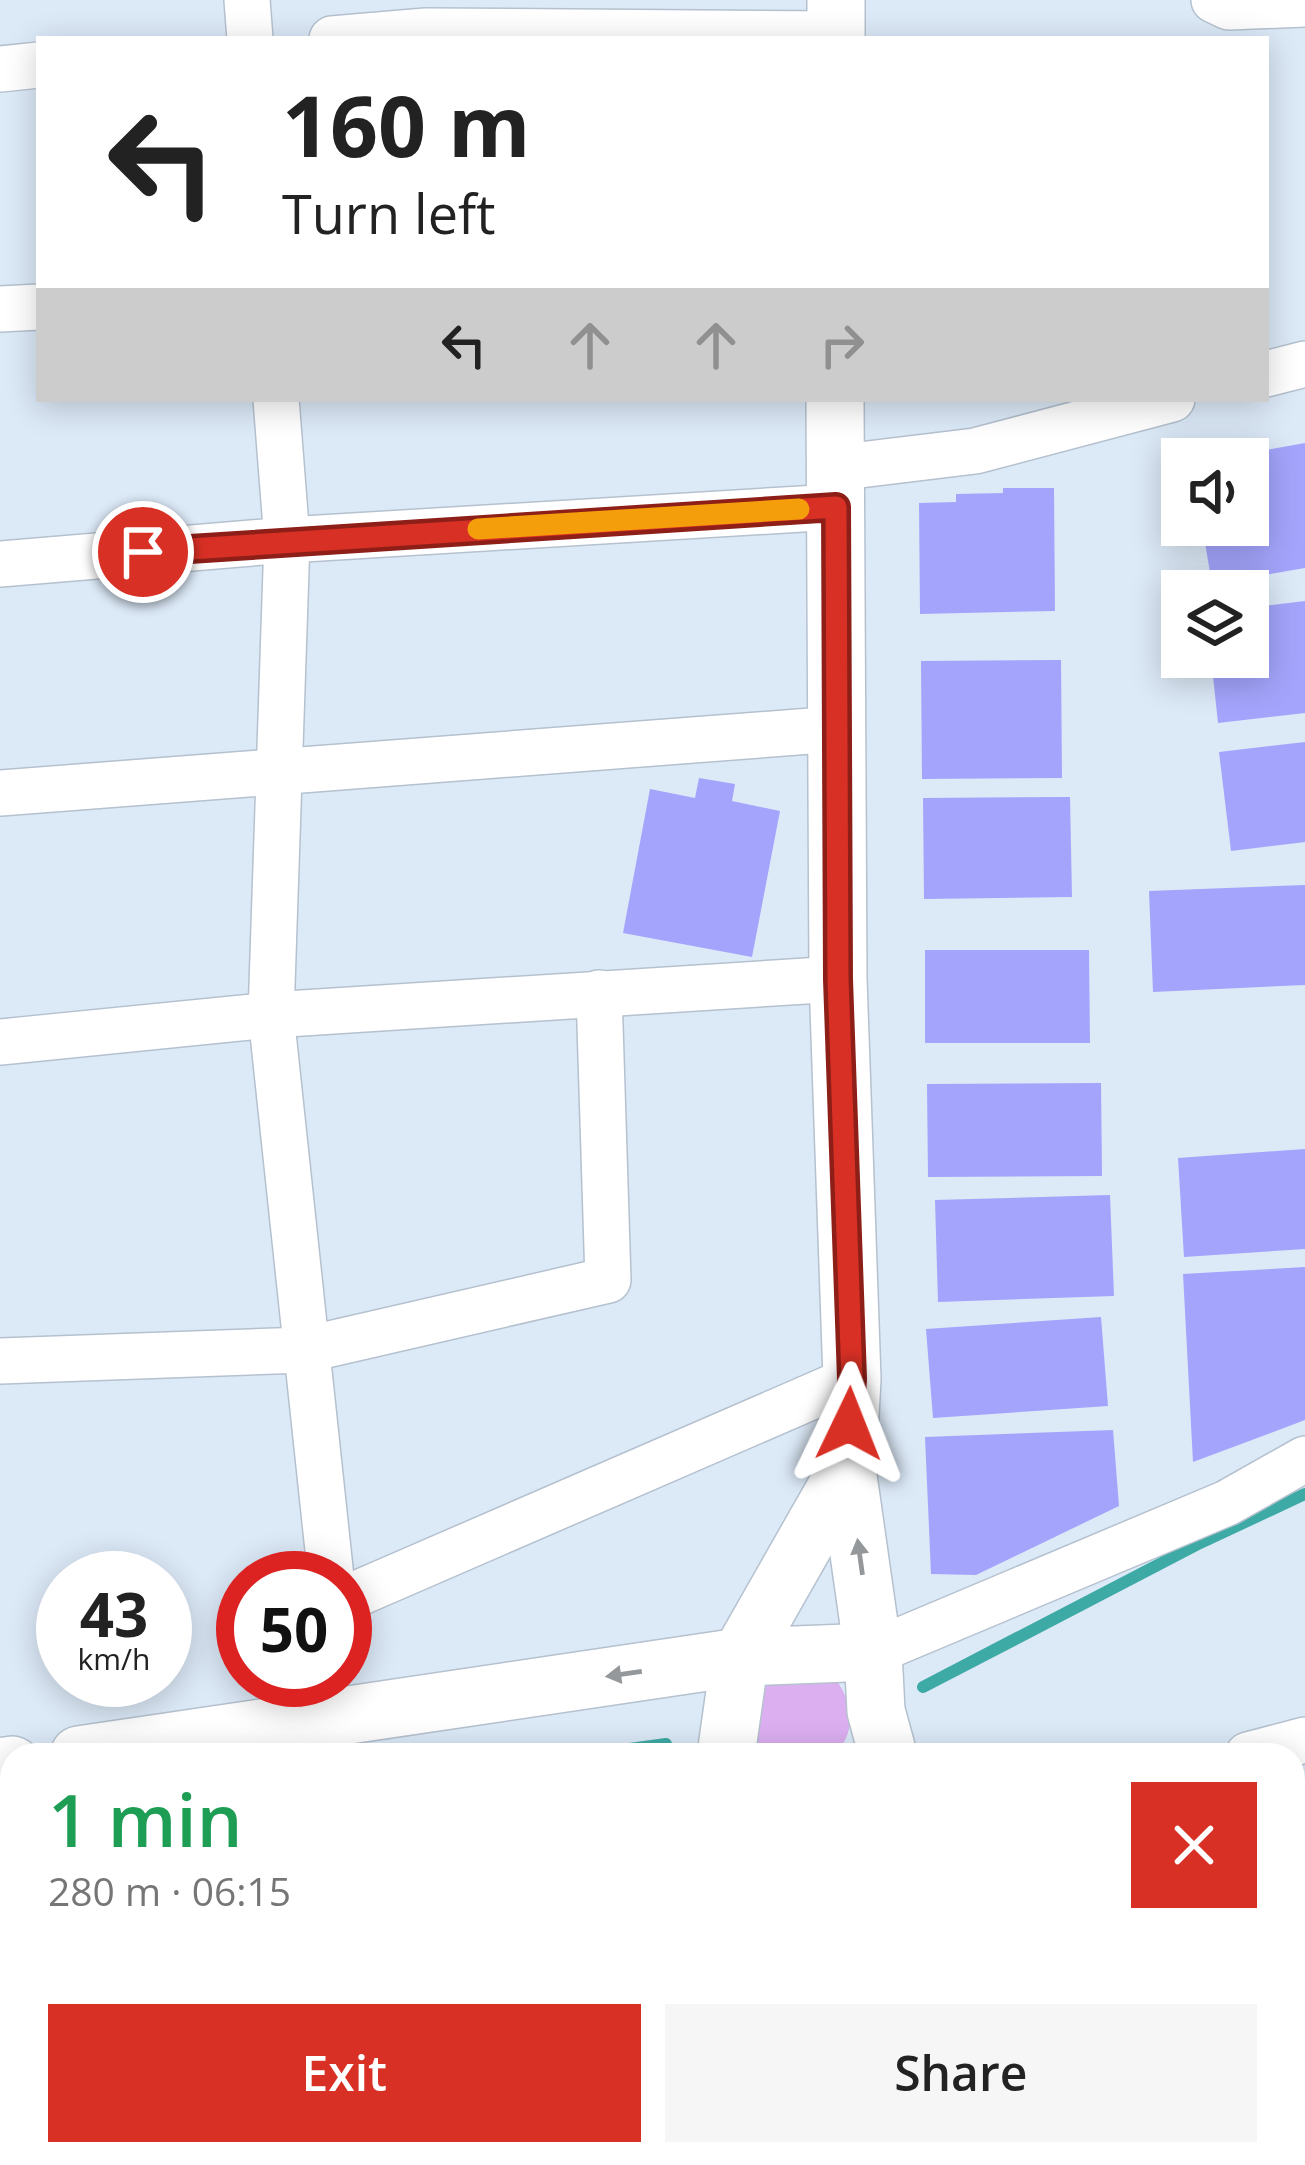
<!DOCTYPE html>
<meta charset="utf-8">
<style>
:root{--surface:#fff;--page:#f6f6f6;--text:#222;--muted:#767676;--accent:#d93025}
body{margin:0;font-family:"Open Sans",sans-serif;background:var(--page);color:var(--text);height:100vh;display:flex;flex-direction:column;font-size:45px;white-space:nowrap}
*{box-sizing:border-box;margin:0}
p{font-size:39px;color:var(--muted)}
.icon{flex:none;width:66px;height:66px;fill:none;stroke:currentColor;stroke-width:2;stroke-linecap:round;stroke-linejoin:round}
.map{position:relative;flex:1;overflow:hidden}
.details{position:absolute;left:0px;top:1743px;width:1305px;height:423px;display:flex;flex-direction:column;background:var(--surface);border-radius:36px 36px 0 0;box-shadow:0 6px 30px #0003}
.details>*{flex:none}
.top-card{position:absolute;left:36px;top:36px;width:1233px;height:366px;border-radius:0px;box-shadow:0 6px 30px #0003;background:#fff;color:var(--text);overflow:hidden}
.tools{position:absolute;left:1161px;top:438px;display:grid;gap:24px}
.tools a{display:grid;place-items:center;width:108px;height:108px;border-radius:0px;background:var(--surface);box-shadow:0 6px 30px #0003;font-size:60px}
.speed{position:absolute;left:36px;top:1551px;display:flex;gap:24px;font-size:60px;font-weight:700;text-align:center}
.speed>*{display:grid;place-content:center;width:156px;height:156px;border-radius:50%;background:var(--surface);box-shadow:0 6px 30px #0003;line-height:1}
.speed small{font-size:30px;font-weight:400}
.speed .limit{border:18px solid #d22;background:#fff;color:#111}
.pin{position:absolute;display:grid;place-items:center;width:102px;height:102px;color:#fff;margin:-51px;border:6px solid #fff;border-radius:50%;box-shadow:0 3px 12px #0007}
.me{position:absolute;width:132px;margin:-66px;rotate:2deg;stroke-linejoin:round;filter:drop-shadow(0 0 9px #0008)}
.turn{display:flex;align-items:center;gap:42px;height:252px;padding:0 48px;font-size:54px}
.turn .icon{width:156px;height:156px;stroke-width:2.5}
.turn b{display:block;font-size:84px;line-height:102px}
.lanes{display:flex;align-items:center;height:114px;padding:0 48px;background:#0003;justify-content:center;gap:60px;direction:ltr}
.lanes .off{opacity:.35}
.round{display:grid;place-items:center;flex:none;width:126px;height:126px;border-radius:0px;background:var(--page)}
.head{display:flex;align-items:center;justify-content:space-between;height:204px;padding:0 48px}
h1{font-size:72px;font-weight:600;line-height:90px;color:#1e9e55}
.cta{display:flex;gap:24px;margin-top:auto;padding:24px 48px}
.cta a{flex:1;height:138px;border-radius:0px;background:var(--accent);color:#fff;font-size:48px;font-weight:600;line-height:138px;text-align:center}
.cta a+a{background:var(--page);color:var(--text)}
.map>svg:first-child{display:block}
.green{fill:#dcaff1}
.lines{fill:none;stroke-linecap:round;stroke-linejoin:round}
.stream{stroke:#3eaaa5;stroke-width:12}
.building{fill:#a4a4fc}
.minor-casing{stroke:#b5c1cf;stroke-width:48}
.major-casing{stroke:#b5c1cf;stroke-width:60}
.minor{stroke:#fff;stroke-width:45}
.major{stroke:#fff;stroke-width:57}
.rail{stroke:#666e77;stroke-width:9;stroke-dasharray:6 12;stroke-linecap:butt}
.oneway{fill:#95989a}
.route-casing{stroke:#8d1f18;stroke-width:30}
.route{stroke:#d93025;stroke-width:21}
.slow{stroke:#f59e0b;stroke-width:21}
</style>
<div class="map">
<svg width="1305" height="2165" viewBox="0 0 1305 2165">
<rect width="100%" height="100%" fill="#dce9f7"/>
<path class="green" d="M837 1681C854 1706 856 1733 834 1755H765C744 1735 754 1710 759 1684Z"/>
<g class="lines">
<g class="stream">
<polyline points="923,1687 1200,1543 1305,1494"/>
<polyline points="586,1755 666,1744"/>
<polyline points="0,1836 12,1834"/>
</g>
</g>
<g class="building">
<polygon points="1305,443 1305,568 1212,584 1202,525 1248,525 1248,459 1227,457"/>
<polygon points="1003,488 1054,488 1055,611 920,614 919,503 956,502 956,494 1003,493"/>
<polygon points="1305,601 1305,713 1218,723 1211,657 1248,657 1248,608"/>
<polygon points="1061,660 1062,778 922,779 921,661"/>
<polygon points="1305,742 1305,842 1231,851 1219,752"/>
<polygon points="699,778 735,784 732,801 780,811 752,957 623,933 650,789 695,798"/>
<polygon points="1070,797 1072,897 924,899 923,798"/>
<polygon points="1305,885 1305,985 1153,992 1149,891"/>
<polygon points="925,950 1089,950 1090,1043 925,1043"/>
<polygon points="1101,1083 1102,1176 928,1177 927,1084"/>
<polygon points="1305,1149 1305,1249 1184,1257 1178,1158"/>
<polygon points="1110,1195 1114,1296 938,1302 935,1200"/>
<polygon points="1305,1267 1305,1420 1193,1462 1183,1274"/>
<polygon points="1101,1317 1108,1406 933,1418 926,1329"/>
<polygon points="1113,1430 1119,1506 976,1575 931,1574 925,1437"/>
</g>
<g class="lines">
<g class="minor-casing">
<g id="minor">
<polyline points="247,0 250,39"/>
<polyline points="1214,0 1229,7 1305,4"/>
<polyline points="332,39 426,31 836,34"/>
<polyline points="0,69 39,65"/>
<polyline points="0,309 39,307"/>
<polyline points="1266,374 1305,364"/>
<polyline points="276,399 287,540 271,1015 331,1578"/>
<polyline points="835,468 975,451 1172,399"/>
<polyline points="0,564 287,540 835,507"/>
<polyline points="0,793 837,729"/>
<polyline points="0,1042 271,1015 838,979"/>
<polyline points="0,1361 304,1350 608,1280 599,993"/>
<polyline points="345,1599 852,1379"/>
<polyline points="873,1652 1227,1503 1305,1459"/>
<polyline points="1248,1755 1305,1740"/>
<polyline points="1293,2089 1305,2085"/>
<polyline points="66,2154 68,2165"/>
<polyline points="393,2165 427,2154"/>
<polyline points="1024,2165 1054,2154"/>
</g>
</g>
<g class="major-casing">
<g id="major">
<polyline points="836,39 836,0"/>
<polyline points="835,399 838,979 852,1379 847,1469 873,1652 876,1711 888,1755"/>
<polyline points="79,1755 740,1657 873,1652"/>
<polyline points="726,1755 740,1657 847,1469"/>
<polyline points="0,1767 12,1765"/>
<polyline points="1293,1827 1305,1822"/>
<polyline points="1293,1872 1305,1869"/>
<polyline points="0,1890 12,1889"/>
</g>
</g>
<use href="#minor" class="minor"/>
<use href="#major" class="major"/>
<g class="rail">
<polyline points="1293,1995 1305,1992"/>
<polyline points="634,2165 677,2154"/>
</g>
</g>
<defs><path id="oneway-solid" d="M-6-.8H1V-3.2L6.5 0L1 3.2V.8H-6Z" transform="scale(3)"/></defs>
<g class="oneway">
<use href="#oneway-solid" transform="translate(860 1557) rotate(-98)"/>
<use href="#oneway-solid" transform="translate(624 1674) rotate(172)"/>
</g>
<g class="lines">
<g class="route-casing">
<polyline id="route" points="143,552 836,507 838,979 852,1379 849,1424"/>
</g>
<use href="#route" class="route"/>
<polyline class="slow" points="478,529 799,509"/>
</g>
</svg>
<div class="tools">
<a><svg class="icon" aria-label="sound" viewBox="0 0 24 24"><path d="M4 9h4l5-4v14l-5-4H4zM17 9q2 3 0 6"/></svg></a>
<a><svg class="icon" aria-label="layers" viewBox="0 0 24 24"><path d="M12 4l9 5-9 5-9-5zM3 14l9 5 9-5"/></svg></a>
</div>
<div class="speed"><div>43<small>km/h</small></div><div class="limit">50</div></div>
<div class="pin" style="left:143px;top:552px;background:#d93025"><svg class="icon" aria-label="arrive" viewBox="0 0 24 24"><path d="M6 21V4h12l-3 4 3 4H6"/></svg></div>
<svg class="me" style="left:849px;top:1424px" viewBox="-20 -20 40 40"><path d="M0-17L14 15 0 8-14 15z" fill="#d93025" stroke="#fff" stroke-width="4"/></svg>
<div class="top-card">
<div class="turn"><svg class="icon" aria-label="left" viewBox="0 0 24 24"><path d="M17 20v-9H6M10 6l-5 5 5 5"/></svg><div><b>160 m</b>Turn left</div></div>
<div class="lanes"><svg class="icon" aria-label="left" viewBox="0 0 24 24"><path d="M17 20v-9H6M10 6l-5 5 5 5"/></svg><svg class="icon off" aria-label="ahead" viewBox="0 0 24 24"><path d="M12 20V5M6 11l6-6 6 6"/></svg><svg class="icon off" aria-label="ahead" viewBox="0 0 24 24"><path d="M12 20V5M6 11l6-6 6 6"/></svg><svg class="icon off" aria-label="right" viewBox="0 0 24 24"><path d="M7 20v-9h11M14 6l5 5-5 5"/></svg></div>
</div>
<section class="details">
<div class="head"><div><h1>1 min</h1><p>280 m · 06:15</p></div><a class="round" style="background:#d93025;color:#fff"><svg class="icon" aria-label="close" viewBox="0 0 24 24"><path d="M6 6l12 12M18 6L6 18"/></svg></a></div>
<div class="cta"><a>Exit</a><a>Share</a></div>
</section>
</div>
